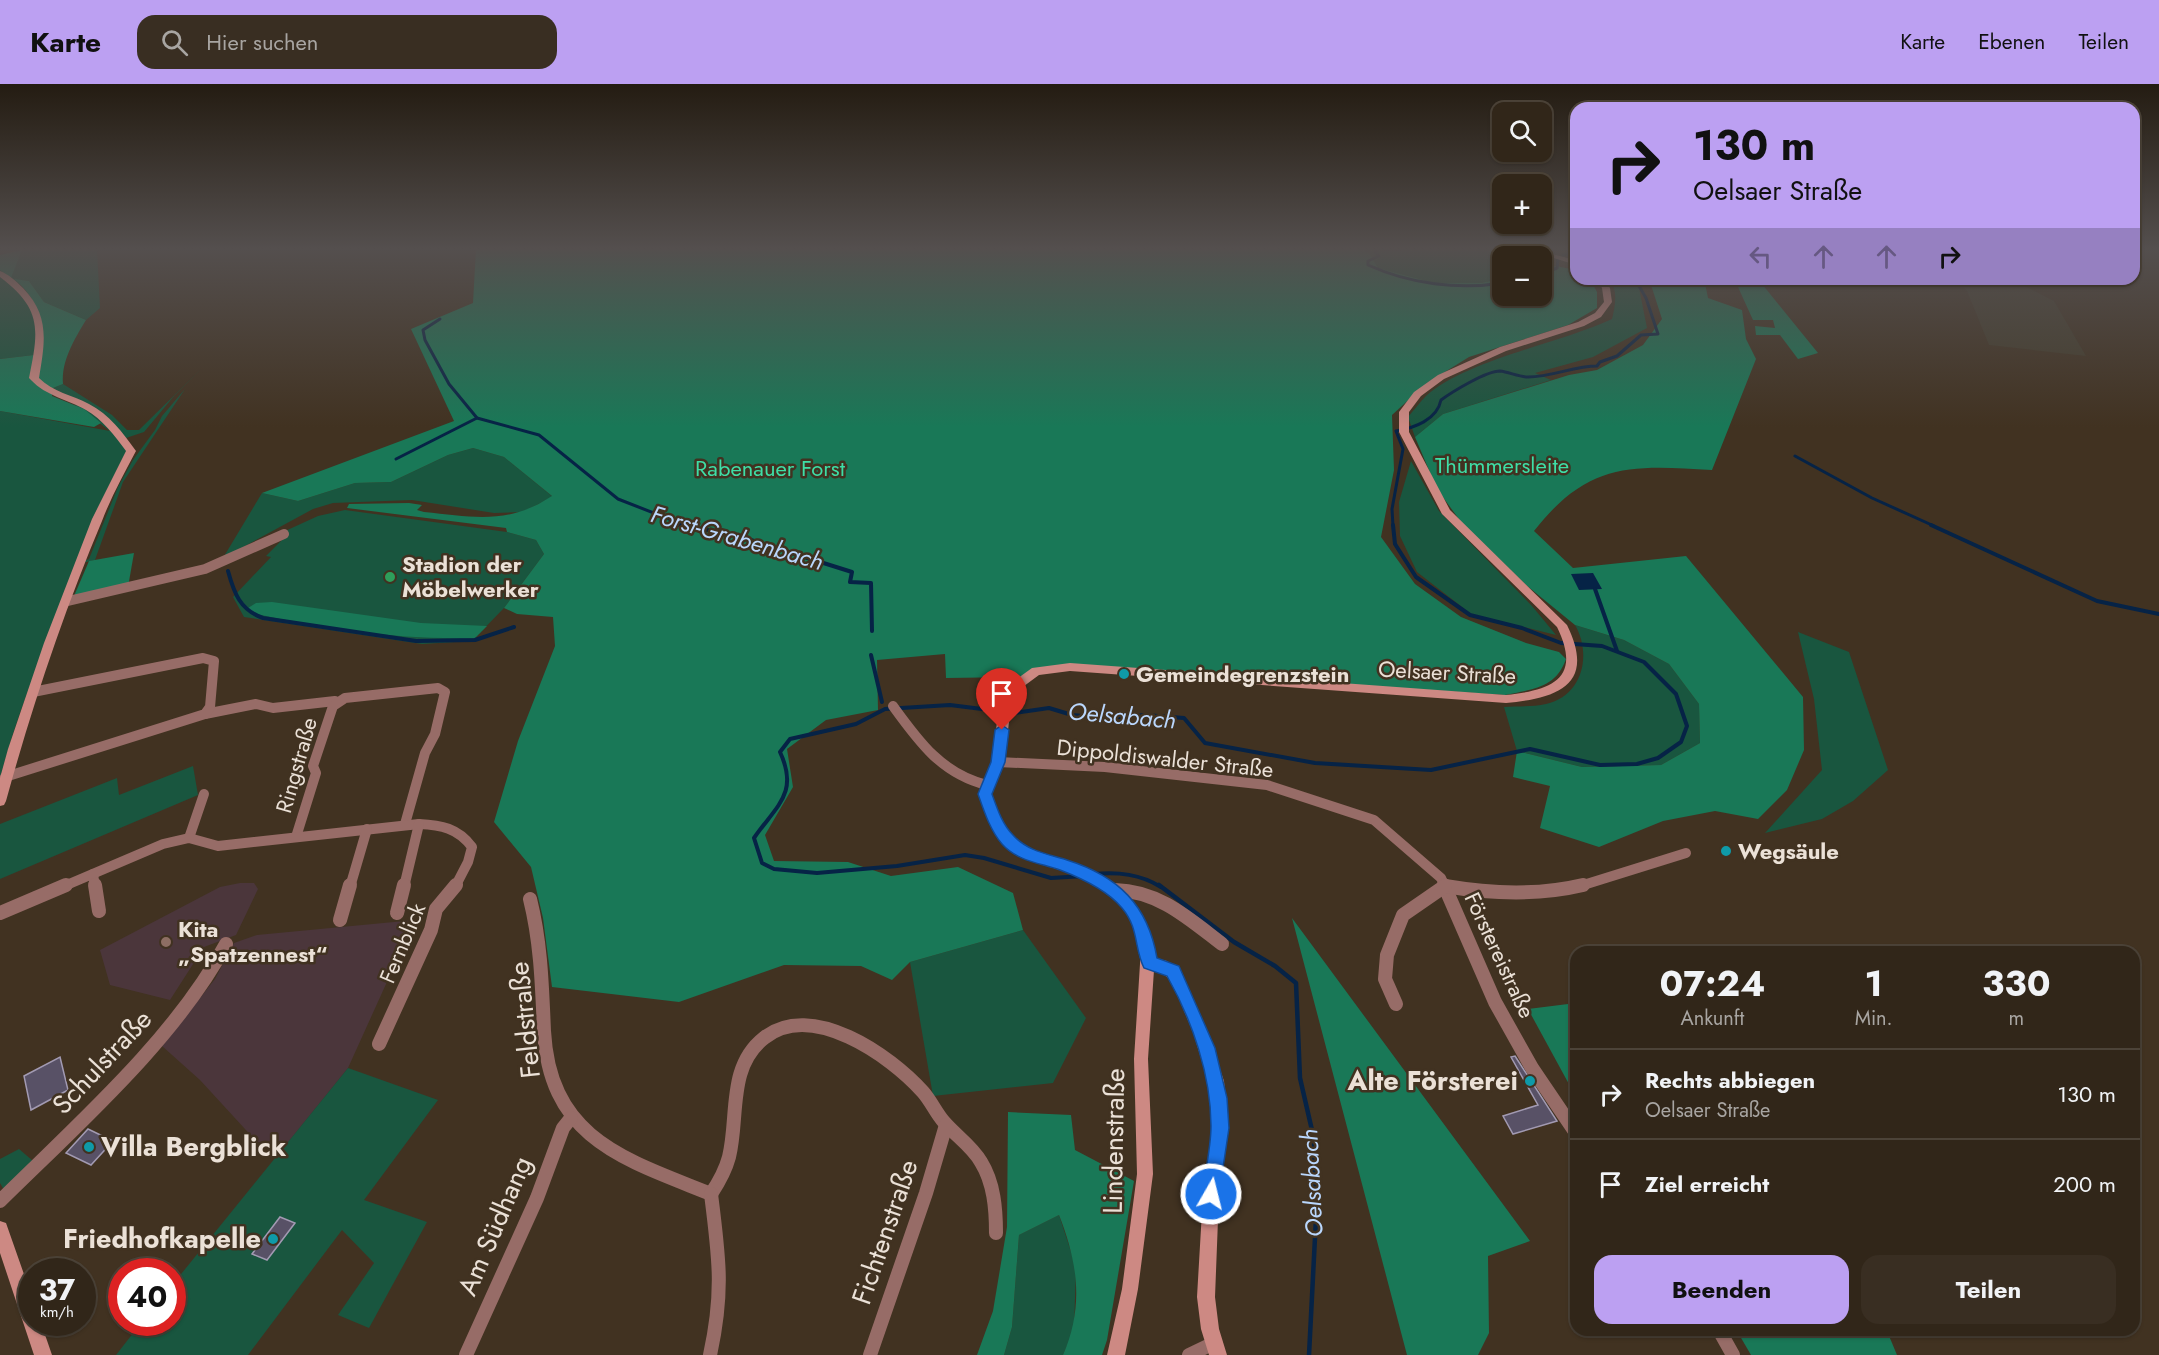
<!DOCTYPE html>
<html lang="de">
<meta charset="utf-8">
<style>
:root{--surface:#312619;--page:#392e22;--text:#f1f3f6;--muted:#a8a5a2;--line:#4c4338;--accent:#bca0f2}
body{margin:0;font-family:Jost,sans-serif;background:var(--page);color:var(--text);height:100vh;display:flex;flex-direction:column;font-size:22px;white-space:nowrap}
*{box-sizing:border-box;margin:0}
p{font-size:20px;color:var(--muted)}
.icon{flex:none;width:33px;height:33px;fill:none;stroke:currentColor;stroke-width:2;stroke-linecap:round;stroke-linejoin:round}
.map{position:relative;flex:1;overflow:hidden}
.panel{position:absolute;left:1570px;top:862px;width:570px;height:390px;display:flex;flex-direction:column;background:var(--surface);border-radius:18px;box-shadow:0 2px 4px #0004,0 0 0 2px var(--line)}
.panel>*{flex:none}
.guide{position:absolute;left:1570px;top:18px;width:570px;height:183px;border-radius:18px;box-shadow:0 2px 4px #0004,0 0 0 2px var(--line);background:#bca0f2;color:#111;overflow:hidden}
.buttons{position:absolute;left:1492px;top:18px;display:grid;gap:12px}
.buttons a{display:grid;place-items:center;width:60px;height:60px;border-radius:12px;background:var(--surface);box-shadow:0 2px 4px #0004,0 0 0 2px var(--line);font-size:30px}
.speed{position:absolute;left:18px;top:1174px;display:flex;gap:12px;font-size:30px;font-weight:700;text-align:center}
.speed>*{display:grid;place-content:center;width:78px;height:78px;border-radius:50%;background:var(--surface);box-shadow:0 2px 4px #0004,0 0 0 2px var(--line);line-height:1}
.speed small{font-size:15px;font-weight:400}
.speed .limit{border:9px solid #d22;background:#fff;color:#111}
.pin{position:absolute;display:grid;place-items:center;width:51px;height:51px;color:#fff;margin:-62px -26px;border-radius:50% 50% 50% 0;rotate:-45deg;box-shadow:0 0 6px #0007}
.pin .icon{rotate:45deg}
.me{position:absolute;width:66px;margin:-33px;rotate:8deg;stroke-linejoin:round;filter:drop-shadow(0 0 4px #0008)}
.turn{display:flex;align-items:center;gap:21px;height:126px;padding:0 24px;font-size:27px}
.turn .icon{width:78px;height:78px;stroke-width:2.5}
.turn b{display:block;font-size:42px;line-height:51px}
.lanes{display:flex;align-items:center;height:57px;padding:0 24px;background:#0003;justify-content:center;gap:30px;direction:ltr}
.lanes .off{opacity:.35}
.eta{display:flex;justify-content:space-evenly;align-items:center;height:102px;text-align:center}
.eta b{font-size:36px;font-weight:700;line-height:42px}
.action{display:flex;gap:12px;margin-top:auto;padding:12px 24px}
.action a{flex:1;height:69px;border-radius:18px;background:var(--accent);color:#111;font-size:24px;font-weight:700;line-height:69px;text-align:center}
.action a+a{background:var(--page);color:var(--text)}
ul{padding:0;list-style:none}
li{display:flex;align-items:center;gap:18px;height:90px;padding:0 24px;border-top:2px solid var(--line)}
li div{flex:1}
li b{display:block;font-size:22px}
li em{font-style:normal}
header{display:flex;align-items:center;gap:36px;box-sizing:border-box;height:84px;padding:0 30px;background:var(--accent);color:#111}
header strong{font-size:28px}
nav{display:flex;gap:33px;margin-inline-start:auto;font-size:21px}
.search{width:420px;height:54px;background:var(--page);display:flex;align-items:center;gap:15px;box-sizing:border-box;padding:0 21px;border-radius:18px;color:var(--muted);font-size:22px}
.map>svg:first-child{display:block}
.commercial{fill:#433c2b}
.education{fill:#4b363b}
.green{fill:#19563f}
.forest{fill:#197857}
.water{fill:#062346}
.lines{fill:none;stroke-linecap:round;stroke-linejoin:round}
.stream-far2{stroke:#062346;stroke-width:3}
.stream-far1{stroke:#062346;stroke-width:4}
.stream{stroke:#062346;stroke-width:4.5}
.building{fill:#585166;stroke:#a29ab2;stroke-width:1.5}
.street-far1{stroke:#976c67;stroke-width:10}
.street{stroke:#976c67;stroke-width:14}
.secondary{fill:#cd8983;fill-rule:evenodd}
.route{fill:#1a73e8;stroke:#114b97;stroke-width:1.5}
.leisure-dot{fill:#2e9e5b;stroke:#413221;stroke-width:2}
.culture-dot{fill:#0f9aa8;stroke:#413221;stroke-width:2}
.education-dot{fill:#8d6e63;stroke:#413221;stroke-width:2}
.labels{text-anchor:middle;stroke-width:5;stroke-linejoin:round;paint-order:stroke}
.park-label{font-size:22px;fill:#3edea6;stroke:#413221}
.poi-label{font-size:22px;font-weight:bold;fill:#ebe1d7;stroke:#413221;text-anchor:start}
.street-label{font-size:22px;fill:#ebe1d7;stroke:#413221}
.water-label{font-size:24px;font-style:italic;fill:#bad7fd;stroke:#413221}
.near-street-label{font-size:27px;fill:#ebe1d7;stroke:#413221}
.near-poi-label{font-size:27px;font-weight:bold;fill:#ebe1d7;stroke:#413221;text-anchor:end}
</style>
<header>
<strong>Karte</strong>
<div class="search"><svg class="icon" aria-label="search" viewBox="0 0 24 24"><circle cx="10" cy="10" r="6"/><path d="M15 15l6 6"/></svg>Hier suchen</div>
<nav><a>Karte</a><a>Ebenen</a><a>Teilen</a></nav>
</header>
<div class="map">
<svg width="2159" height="1271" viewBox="0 0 2159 1271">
<rect width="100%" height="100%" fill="#413221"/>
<polygon class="commercial" points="1956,195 2011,195 2054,217 2086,272 1989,261 1967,207"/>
<g class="education">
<polygon points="240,799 254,799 258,805 236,851 204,863 170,916 110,901 100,866 220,803"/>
<polygon points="415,836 348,984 281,1067 256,1057 200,996 162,962 215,895 234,859 257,851"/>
</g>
<g class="green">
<path d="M22 165H97L100 224 86 236 44 218 29 197 16 196C36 223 48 236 42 270L0 275V186L11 193Z"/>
<polygon points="1362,165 1494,165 1542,172 1503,172 1503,194 1481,199 1434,199 1377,184 1369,169"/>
<path d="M1608 195H1630L1639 204 1647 244 1593 273 1535 289 1551 296 1443 330 1415 353 1408 333C1414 326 1420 318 1426 312 1466 276 1561 259 1612 235 1615 222 1619 205 1608 195Z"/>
<path d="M201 285 174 312 144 348 123 355 131 367 82 478 89 475 118 403 133 376 155 346 162 332 185 305 123 398 95 476 82 479C51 549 19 620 0 695V327L110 347 53 304 63 300 112 331 127 346H139Z"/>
<polygon points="473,364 504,373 553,413 522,428 494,429 412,416 333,419 313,425 223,474 262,409 298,417 355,399 391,398 448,371"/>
<polygon points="1411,377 1439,427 1532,522 1556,551 1471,530 1417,488 1400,452 1399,418"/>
<polygon points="345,426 507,448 536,456 544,470 504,524 472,557 422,560 244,533 233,513 271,473 266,472 285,453 283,448 318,432"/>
<path d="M1575 541 1624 556 1669 580 1699 620 1700 659 1661 681 1582 683 1517 667 1504 623C1517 622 1533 623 1546 620 1583 612 1592 570 1575 541Z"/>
<polygon points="1798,548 1849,568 1888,686 1853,717 1822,735 1765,749 1822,686 1814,615"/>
<polygon points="193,682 198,711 0,795 0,740 117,694 119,711"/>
<polygon points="1023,846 1086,934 1053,999 933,1012 910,878"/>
<polygon points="348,984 438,1016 364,1116 427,1138 369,1244 338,1231 374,1179 342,1146 248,1271 116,1271 141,1239 172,1239 173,1200"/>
<polygon points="19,1065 33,1077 4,1106 0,1099 0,1075"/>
<polygon points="1059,1131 1076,1183 1074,1246 1063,1271 1004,1271 1012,1243 1019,1151"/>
</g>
<g class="forest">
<path d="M476 165H1362L1369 169 1378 184 1434 199H1481L1503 194V212H1542V187L1556 182 1576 186V195H1590L1597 208V224L1568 241 1469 273 1427 299 1392 331 1394 386 1381 453 1415 500 1461 533 1526 559 1559 568 1566 575C1556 604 1533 605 1505 611L1082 583 1025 593 946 594 945 570 877 576 878 626 826 636 787 665 793 703 765 751 774 777 848 778 891 792 958 783 1013 809 1023 846 910 878 892 896 861 882 784 881 679 918 552 903 543 834 531 783 494 738 518 657 555 562 553 533 517 530 504 524 544 470 536 456 507 448 506 444 347 424 349 420 409 419 422 421 417 426 424 428C474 433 508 441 552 412L504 373 473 364 448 371 391 398 355 399 298 417 262 409 454 337 411 245 473 219Z"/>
<polygon points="22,166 11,194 0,186 0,171"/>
<path d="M14 195 29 197 44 218 86 236C74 256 61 277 63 300L53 304 52 312 84 325 101 339 94 343 0 327V275L42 270C47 242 37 213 14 195Z"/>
<path d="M1645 195H1699L1705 199 1708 214 1742 226 1746 255 1756 275 1712 386C1631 381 1588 378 1534 447L1573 484 1686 472 1803 613 1804 666 1787 706 1758 735 1715 727 1663 737 1599 763 1540 744 1550 702 1513 693 1517 667 1582 683 1661 681 1700 659 1699 620 1669 580 1624 556 1575 541 1526 501 1461 438 1437 405 1415 353 1443 330 1569 291 1597 286 1643 261 1662 235 1652 204Z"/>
<polygon points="1721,195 1758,195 1818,269 1798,275 1780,251 1756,251 1755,242 1775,244 1773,236 1753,236 1738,203"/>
<polygon points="134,469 128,503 74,512 89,477"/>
<path d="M272 518 421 539 487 542 475 554C399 556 326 545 252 529L248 524 256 519Z"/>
<polygon points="1292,834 1530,1157 1488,1172 1489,1249 1478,1271 1407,1271"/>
<polygon points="1576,919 1576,1013 1528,925"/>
<path d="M1008 1028 1071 1031 1075 1066 1134 1097 1107 1256 1102 1271H1063C1084 1223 1078 1179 1059 1131L1019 1151 1012 1243 1004 1271H977L993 1227 1007 1143Z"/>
<polygon points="1737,1247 1887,1247 1897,1271 1751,1271"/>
</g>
<polygon class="water" points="1593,489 1602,505 1579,506 1571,490"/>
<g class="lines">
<g class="stream-far2">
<path d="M1378 165 1375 168 1379 172 1368 177V181C1410 200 1458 206 1503 199"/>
<polyline points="1385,165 1402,165"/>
<polyline points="1563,171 1576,168"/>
<polyline points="1542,190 1557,184 1558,176"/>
<polyline points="1636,196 1655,195"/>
<polyline points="440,235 423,246 425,256 449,300 477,334 539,351 618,415 687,442"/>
<polyline points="1795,372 1872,414 1934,442"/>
<polyline points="396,375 477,334"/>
<path d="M1393 442 1392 425 1403 365 1396 347C1414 344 1437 336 1441 316 1452 308 1486 287 1500 287 1509 288 1519 293 1528 293 1552 293 1574 282 1597 282L1600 278 1617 272 1641 251 1658 250 1646 214 1635 195"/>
</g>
<g class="stream-far1">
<polyline points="679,441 735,451 852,488 850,498 871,499 872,547"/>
<polyline points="1931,441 2097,517 2159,530"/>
<path d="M228 487C234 509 240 526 263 534L416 557 475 556 514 543"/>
<polyline points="1595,505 1617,567"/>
<polyline points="871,571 882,618"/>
<path d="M1094 790C1119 788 1140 790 1161 803"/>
<path d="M1084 792 1051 794 984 774 965 771 897 782 817 789 774 785 762 779 754 754C777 721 799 709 780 668L790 655 856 640 885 625 950 621 1014 629 1049 624 1072 631 1107 634 1145 631 1184 634 1205 659 1315 679 1431 686 1530 665 1600 681 1637 680 1658 674 1681 658 1687 642 1676 610 1644 578 1602 562 1561 559 1522 544 1470 531 1416 493 1395 460 1393 441"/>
</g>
<polyline class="stream" points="1159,801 1234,858 1275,882 1296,899 1300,994 1314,1055 1316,1134 1309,1271"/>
</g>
<g class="building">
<polygon points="1515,972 1557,1037 1513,1050 1503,1032 1538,1021 1511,973"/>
<polygon points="60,973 68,1006 31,1026 24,992"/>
<polygon points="88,1045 113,1057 91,1081 66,1069"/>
<polygon points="280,1133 295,1139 267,1176 252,1170"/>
</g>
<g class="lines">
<g class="street-far1">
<polyline points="68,517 205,485 284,450"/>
<path d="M893 622C919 658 942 690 987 701"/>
<polyline points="205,630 256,620 273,624 335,617"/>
<polyline points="998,678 1105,683 1267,701 1374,736 1441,794 1445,803"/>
<polyline points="5,693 205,630 210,623 214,577 203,574 33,608"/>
<polyline points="296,753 316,689 313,682 333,622 345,614 438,604 445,608 435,650 425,669 405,740"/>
<polyline points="189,754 204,710"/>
<polyline points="93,790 95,803"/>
<polyline points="1445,802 1449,803"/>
<path d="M62 803 163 760 189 754 218 762 419 740C441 741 458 744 472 763L468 778 455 803"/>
<polyline points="350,803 367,745"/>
<polyline points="404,803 419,740"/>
<polyline points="1577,803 1686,769"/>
</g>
<g class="street">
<polyline points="95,801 99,827"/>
<polyline points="1444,801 1495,918 1532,984 1576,1049"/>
<path d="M1445 802C1492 810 1537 812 1583 801"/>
<path d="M1115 806C1159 807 1188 834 1222 860"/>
<path d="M530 815C541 859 542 902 544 947 550 1055 624 1075 711 1110"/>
<polyline points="0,829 66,801"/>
<polyline points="397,829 404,801"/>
<polyline points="340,836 350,801"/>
<polyline points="1396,920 1385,895 1387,871 1403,831 1445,802"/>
<polyline points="379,960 431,846 436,825 456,801"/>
<path d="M711 1110C719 1098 725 1088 729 1073 739 1033 727 983 764 954 811 916 890 971 923 1008 931 1017 936 1029 944 1038 956 1052 972 1062 981 1078 994 1099 996 1125 996 1149"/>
<path d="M0 1117C77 1041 175 955 226 860"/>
<polyline points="1719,1246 1733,1271"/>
<polyline points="466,1271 537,1114 563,1044 571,1034"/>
<path d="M710 1271C724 1208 719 1173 711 1110"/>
<polyline points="870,1271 926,1109 946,1041"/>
<polyline points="1189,1271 1214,1259"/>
</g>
<g class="secondary">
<path d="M1506 165C1531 165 1553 169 1576 177V181L1554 174Z"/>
<path d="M0 187C8 190 16 197 23 204 50 232 45 258 39 294 53 308 72 311 89 320 109 330 123 349 136 367 124 390 111 413 102 437 64 527 32 622 6 717L4 721 0 722V694L8 665 44 559 92 435 126 367C115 352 102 335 86 326 67 315 46 312 31 296L29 294C39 245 42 225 0 193Z"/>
<path d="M1596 195H1604L1610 204 1612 218 1601 233 1584 242 1506 267 1444 295 1421 312 1409 328V348L1450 426 1567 541C1596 600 1559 614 1506 619L1070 587 1039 591 1020 605 1010 630 1004 678 991 710C999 728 1005 748 1022 760 1035 769 1050 772 1065 777 1099 787 1131 804 1145 839 1150 850 1155 861 1154 874L1167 877 1181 888 1207 948 1224 997 1228 1044 1219 1110 1215 1213 1219 1245 1227 1271H1209L1201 1245 1197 1213 1203 1110 1212 1044 1208 997 1193 948 1171 896 1159 887 1154 886 1148 975 1153 1090 1138 1205 1125 1271H1107L1122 1205 1137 1090 1134 975 1141 864 1128 831 1110 810 1073 790 1027 776 1011 767 996 751 979 710 992 678 998 630 1011 599 1032 584 1070 579 1506 611C1553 606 1582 594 1557 543L1442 430 1399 348V328L1414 308 1438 291 1500 263 1578 238 1595 229 1604 218 1602 204Z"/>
<polygon points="0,1137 6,1139 32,1213 32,1239 41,1239 52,1271 34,1271 0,1169"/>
</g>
</g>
<linearGradient id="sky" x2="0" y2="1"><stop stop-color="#241c12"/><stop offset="0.48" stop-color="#544f4e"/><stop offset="1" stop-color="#544f4e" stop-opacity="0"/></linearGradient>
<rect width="2159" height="343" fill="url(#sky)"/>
<path class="route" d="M1002 641 1009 646 1005 678 992 710C997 724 1002 740 1013 751 1027 767 1048 770 1067 776 1118 792 1148 821 1157 874L1179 882 1215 964 1227 1014 1229 1044 1218 1117 1211 1120 1205 1117 1202 1110C1205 1088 1211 1064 1211 1042 1211 991 1192 936 1167 892L1144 884C1134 864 1139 844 1122 824 1108 807 1081 794 1060 786 1040 779 1017 777 1002 760 990 746 984 727 978 710L991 678 995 646Z"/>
<circle class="leisure-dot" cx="390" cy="493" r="6"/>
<g class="culture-dot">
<circle cx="1124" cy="590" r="6"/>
<circle cx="1726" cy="767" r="6"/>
<circle cx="1530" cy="997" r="6"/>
<circle cx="89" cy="1063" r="6"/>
<circle cx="273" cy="1155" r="6"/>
</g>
<circle class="education-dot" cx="166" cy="858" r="6"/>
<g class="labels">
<g class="park-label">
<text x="1502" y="389">Thümmersleite</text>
<text x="770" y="392">Rabenauer Forst</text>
</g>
<g class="poi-label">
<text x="402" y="488">Stadion der<tspan x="402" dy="25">Möbelwerker</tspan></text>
<text x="1136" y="598">Gemeindegrenzstein</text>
<text x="1738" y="775">Wegsäule</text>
<text x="178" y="853">Kita<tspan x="178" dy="25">„Spatzennest“</tspan></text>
</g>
<g class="street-label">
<text transform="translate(1447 588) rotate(3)" y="8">Oelsaer Straße</text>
<text transform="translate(1165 674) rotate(6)" y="8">Dippoldiswalder Straße</text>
<text transform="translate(296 681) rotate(-74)" y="8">Ringstraße</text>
<text transform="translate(402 859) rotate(-67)" y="8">Fernblick</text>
<text transform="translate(1500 871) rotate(65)" y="8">Förstereistraße</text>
</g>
<g class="water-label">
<text transform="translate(737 454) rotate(16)" y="8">Forst-Grabenbach</text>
<text transform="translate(1122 632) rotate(5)" y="8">Oelsabach</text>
<text transform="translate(1312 1099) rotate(-93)" y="8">Oelsabach</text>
</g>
<g class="near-street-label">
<text transform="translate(525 936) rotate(-96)" y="9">Feldstraße</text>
<text transform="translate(102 978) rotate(-47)" y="9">Schulstraße</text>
<text transform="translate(1114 1057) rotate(-89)" y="9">Lindenstraße</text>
<text transform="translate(495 1142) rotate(-67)" y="9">Am Südhang</text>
<text transform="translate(885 1148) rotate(-71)" y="9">Fichtenstraße</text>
</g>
<g class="near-poi-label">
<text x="1518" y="1006">Alte Försterei</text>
<text x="101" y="1072" text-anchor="start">Villa Bergblick</text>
<text x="261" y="1164">Friedhofkapelle</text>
</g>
</g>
</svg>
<div class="buttons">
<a><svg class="icon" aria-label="search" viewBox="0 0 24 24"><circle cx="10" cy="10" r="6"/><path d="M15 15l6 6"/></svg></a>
<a>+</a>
<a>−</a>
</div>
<div class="speed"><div>37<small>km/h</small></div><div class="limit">40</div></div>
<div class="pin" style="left:1002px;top:646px;background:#d93025"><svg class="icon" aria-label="arrive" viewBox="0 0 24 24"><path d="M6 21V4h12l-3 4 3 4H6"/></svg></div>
<svg class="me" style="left:1211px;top:1110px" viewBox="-20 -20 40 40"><circle r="17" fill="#1a73e8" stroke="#fff" stroke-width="3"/><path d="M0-11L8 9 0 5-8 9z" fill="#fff"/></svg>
<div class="guide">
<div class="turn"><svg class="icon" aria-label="right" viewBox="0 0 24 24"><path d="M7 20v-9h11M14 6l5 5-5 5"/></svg><div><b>130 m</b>Oelsaer Straße</div></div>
<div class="lanes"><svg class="icon off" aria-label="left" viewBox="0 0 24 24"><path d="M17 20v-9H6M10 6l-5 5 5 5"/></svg><svg class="icon off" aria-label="ahead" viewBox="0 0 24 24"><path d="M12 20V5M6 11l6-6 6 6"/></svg><svg class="icon off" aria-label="ahead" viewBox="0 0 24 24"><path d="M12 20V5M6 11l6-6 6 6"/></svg><svg class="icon" aria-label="right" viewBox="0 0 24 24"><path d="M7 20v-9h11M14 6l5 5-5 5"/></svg></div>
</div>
<section class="panel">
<div class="eta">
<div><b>07:24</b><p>Ankunft</p></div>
<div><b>1</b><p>Min.</p></div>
<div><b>330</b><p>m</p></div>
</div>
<ul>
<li><svg class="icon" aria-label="right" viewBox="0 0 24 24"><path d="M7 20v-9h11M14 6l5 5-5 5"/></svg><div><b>Rechts abbiegen</b><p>Oelsaer Straße</p></div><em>130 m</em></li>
<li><svg class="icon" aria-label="arrive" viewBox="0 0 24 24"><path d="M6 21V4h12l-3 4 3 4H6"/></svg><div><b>Ziel erreicht</b></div><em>200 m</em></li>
</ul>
<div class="action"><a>Beenden</a><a>Teilen</a></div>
</section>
</div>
